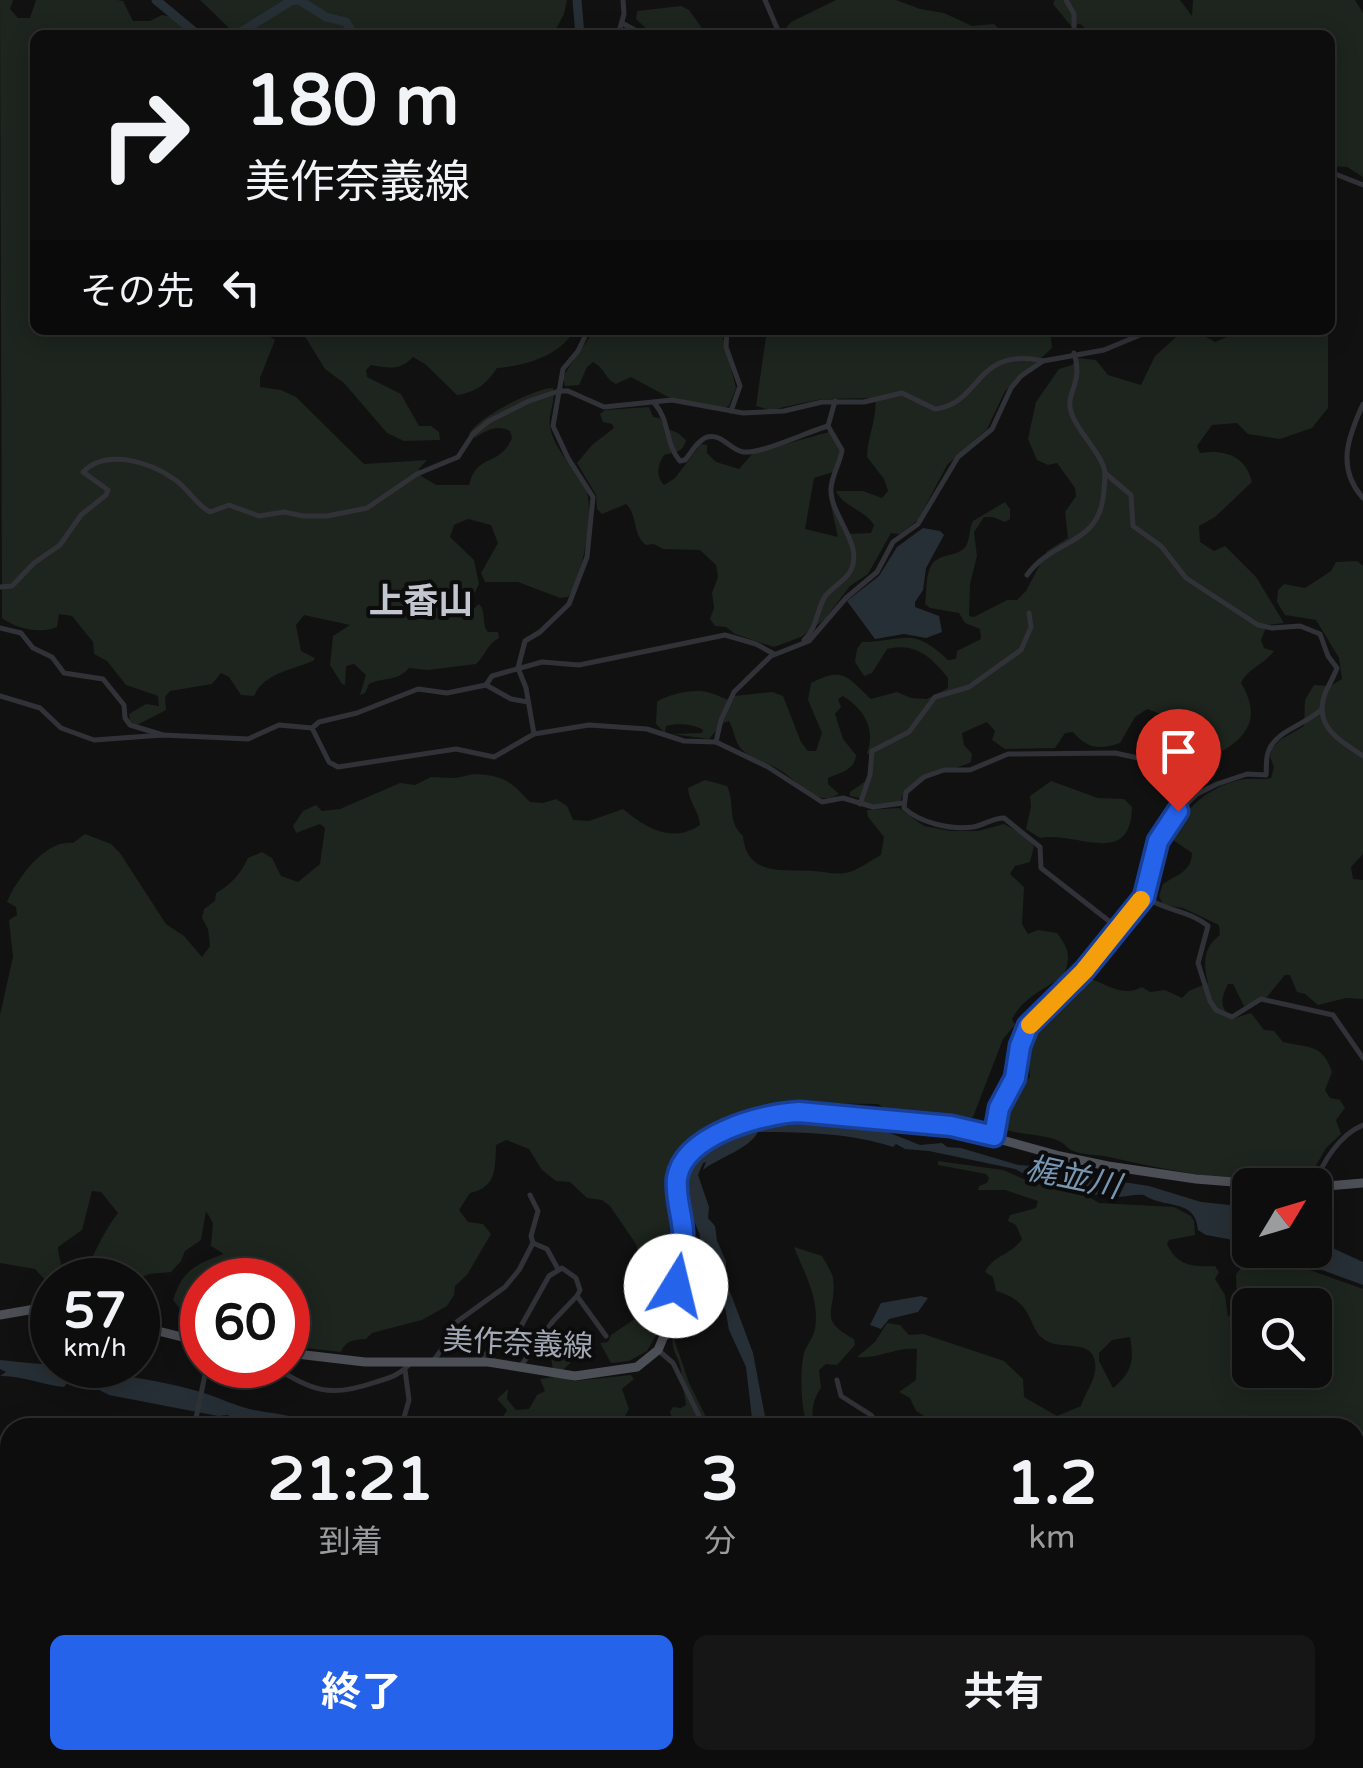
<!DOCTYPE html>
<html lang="ja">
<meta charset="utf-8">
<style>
:root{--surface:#0d0d0e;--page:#161617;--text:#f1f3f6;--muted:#9a9c9e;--line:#2d2d2e;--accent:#2563eb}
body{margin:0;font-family:"Varela Round","Noto Sans JP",sans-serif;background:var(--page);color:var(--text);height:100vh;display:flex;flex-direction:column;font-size:38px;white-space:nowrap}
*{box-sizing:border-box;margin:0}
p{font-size:32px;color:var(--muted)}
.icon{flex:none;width:55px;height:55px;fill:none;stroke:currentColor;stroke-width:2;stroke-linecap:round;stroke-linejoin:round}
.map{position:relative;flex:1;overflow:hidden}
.panel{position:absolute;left:0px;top:1418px;width:1365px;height:352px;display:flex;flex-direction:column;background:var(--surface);border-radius:30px 30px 0 0;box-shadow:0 5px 25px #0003,0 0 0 2px var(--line)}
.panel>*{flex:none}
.hud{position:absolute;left:30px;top:30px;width:1305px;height:305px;border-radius:15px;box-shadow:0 5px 25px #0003,0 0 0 2px var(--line);background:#0d0d0e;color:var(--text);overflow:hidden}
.needle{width:65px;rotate:52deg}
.buttons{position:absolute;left:1232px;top:1168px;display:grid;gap:20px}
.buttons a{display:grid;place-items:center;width:100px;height:100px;border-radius:15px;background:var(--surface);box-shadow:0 5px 25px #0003,0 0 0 2px var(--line);font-size:50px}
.speed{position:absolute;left:30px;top:1258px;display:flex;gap:20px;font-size:50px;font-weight:700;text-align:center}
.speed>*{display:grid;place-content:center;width:130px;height:130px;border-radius:50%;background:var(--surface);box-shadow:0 5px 25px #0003,0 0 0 2px var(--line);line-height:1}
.speed small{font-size:25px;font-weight:400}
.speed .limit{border:15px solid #d22;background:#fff;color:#111}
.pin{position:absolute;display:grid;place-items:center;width:85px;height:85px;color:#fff;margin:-102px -42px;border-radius:50% 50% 50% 0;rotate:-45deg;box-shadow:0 0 10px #0007}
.pin .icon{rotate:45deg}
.me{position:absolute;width:110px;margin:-55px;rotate:9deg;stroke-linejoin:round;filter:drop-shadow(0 0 8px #0008)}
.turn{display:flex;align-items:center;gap:35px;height:210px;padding:0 50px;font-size:45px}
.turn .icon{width:130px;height:130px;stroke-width:2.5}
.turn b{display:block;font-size:70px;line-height:85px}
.then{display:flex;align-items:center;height:95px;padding:0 50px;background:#0003;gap:20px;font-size:38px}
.eta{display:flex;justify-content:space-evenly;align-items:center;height:170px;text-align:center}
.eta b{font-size:60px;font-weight:700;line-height:70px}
.action{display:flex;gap:20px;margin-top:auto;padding:20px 50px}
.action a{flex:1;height:115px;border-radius:15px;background:var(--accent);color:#fff;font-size:40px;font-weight:700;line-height:115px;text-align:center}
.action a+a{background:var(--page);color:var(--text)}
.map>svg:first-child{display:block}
.green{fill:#1d251e;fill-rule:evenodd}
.water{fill:#272f36}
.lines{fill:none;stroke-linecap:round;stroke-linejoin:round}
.stream{stroke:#272f36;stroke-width:2.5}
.river{stroke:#272f36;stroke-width:9}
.street{stroke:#313237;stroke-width:5}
.secondary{stroke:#3f4147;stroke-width:6}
.primary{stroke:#4d4f56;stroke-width:9}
.route-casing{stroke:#184099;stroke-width:25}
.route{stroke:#2563eb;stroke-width:18}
.slow{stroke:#f59e0b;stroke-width:18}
.labels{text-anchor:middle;stroke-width:8;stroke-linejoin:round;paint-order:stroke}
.street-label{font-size:30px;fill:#a1a7b3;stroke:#0c0c0d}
.water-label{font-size:32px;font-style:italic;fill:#7696b1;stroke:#0c0c0d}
.quarter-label{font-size:35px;font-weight:bold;fill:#c2c6cf;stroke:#0c0c0d}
</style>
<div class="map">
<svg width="1363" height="1768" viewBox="0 0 1363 1768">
<rect width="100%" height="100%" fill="#111112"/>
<g class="green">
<path d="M0 0H13L10 9 18 18H30L36 0H117L123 1 133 21H150L162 15 173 17 192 35H35V330H260L275 340 260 378V387L281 390 296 397 364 464 427 460 419 469 421 476 436 485H469C477 452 499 468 512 438L510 431C498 424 486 430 475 438L469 434C478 417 535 388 553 388 556 401 548 414 550 427 555 452 576 468 586 490 595 510 582 581 568 597L560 598 518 582H485L481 573 498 543 491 525 468 519 454 525 450 537 474 560 479 584 466 610 468 614 479 604C487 612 481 624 488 632H498L499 638C486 645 486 655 476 664L428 670 409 668C397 682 383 677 369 684L365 693 360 695 366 675 354 664 346 666 345 685 342 684 330 665 333 636 350 625 304 615 296 625 301 651 315 658 313 661C292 670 264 673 254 696L241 695 229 677 221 673 212 684 170 691 165 697 166 710 137 725 130 722 129 714 146 704 159 706 158 696 126 685 107 661 94 654 93 642 72 616 59 614 57 627C41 634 16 629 2 618Z"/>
<polygon points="200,0 567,0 564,14 553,35 229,35 230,29"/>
<polygon points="836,0 896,0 920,9 944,13 972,26 994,24 1005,35 780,35 791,22"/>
<polygon points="1055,0 1180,0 1192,16 1193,0 1355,0 1363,13 1363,177 1347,167 1330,166 1330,35 1093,35 1080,24 1071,26 1053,4"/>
<polygon points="681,6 689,10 707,35 653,35 636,19 637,11"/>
<path d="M301 330H574C561 356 524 366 497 368 486 384 477 392 457 395L425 364 413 357C400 371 389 368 371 365L366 370 367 377 401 394 419 426H431L439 432 440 440 404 441 387 433 344 383 325 369Z"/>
<path d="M594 330H721L736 388 729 406 723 408 668 397 631 377 616 384C605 379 604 367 593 362L587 367 579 385 565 386 563 378C571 361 584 347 594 330Z"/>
<path d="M767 330H1050L1052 348 1005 391 987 429 947 465 918 520 900 534 891 533 868 574 850 586 824 620 801 637 774 647 735 634 726 627 715 626 710 619 714 608 712 593 718 577 716 565 700 550 663 549 654 544 646 545C632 535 638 515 626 504L602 514 597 509 596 495 577 463 592 445 614 428 612 424 603 422 600 414 605 410 649 407 653 417 660 418 665 428 678 433 686 440C683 453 675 452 664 455 658 464 655 476 664 485L675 478 701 444 707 445V453L716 462 739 469 753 453 829 432 840 450 833 472 814 478 805 529 838 537 829 497 847 534 871 533 874 525C864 509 843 507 836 491H863L882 498 888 491 884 479 867 457C867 438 878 416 875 398L822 399 770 410 756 406Z"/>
<path d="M1184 330C1194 336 1204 334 1215 342L1227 337 1228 330H1328V408L1312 428 1280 439 1248 434 1237 423 1212 425 1197 446 1200 453C1225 449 1246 456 1252 482L1215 517 1199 526 1200 542 1214 551 1225 546 1256 577 1284 623 1267 625 1261 640 1264 648 1274 651C1264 665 1248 668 1241 683 1271 733 1227 748 1189 770L1175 753 1185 732 1183 722 1147 709 1135 717 1120 743C1099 750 1088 749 1073 732L1065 733 1055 748 1005 749 992 740 995 731 987 722 962 733 964 745 972 754 971 762C945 775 912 769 900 802L867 805 860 798 850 796V792L870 778 873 758 867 753C876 729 864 709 843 696L838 699 841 707 835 714 843 739 856 755C855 770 840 773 828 778V784L839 794C816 809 797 779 778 769 766 762 752 759 742 750 735 743 734 730 729 721L723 723 709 739 672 734 702 733 703 730C694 724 677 723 666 726L665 733 656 724 657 702C668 694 694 689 707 692 717 694 723 699 732 701L734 696 772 692 783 696 801 742 808 751H816L822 733 808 700 811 683C844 666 847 677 871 699L897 692 911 698 927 699 948 688V678C931 656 914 642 887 649L872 673 864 676 855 662 857 649 862 642C904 642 911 625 948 660L956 659 957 651 981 639 980 629 965 623 959 613 930 608 925 604C927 591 925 575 932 564 941 552 960 558 967 544 970 537 969 529 973 521L1005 502 1010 509V519L1005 522 993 517H984L974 532 977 556 970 584 969 616 974 617 1007 600H1017L1026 591 1047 551 1068 538 1065 512 1076 496 1075 488 1057 463 1048 465 1037 460 1028 439 1036 402 1059 369 1072 365 1078 358 1096 360 1108 375 1141 385 1155 356Z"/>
<path d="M1357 561 1363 566V854L1351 867 1353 879 1363 880V999L1346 998 1318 1005 1305 994 1297 992 1290 975H1285L1267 997 1244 1006 1233 984H1228C1220 1000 1220 1007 1232 1019L1251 1013 1264 1030 1274 1031 1283 1042C1307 1048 1323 1043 1332 1072L1325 1090 1330 1098 1340 1100 1345 1108 1336 1120 1341 1134 1326 1148 1308 1180C1241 1185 1174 1172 1109 1157 1096 1154 1084 1156 1071 1150 1067 1148 1064 1143 1059 1141 1040 1133 1018 1136 999 1127L1003 1108 1030 1077 1026 1040C1048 1022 1061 996 1083 977 1105 981 1120 999 1142 987L1150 992 1165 990 1182 998 1189 991 1208 983C1203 964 1203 947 1220 935L1219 925 1183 908 1163 905 1159 896 1163 884C1178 874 1191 872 1192 853L1173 840C1178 810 1215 782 1246 779 1255 778 1262 780 1271 778L1274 767 1270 757 1272 748 1280 740 1304 726 1305 700 1314 685 1330 686 1342 679 1339 658 1316 620 1285 615 1277 602 1278 590 1284 584 1305 588 1331 571 1336 562Z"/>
<path d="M474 774C505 776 509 780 530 802L543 803 556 799 567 806 573 820 589 821 623 809C646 828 672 844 700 825 699 811 689 803 688 788L705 780 727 786C736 805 726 820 743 836 747 877 783 869 813 871 823 871 834 875 845 873 858 871 869 861 881 855L884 837 868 817 867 810 899 808 924 826 951 831H978L1004 824 1021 833 1034 846 1030 862 1015 866 1010 874 1024 887 1022 924 1028 934 1038 930 1057 933C1069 949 1071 956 1064 975 1045 990 1024 996 1012 1019L1015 1025 1003 1039 973 1117 965 1121 946 1115H892L878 1104 794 1103 753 1110 684 1143 669 1173 668 1194 677 1229 675 1257 658 1332 647 1351 629 1361 611 1363 600 1343 608 1342 611 1335 639 1316 643 1272 636 1244 610 1206 602 1200 587 1198 570 1182 556 1181 542 1170 529 1149 506 1140 496 1145C495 1169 497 1187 470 1193L459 1210 468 1222 483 1224 491 1234 467 1275 455 1286 454 1295 447 1306 422 1320 372 1333 366 1339C354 1340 346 1340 341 1352L305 1348 288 1331V1280H202V1328L184 1314 173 1300C183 1269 197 1264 224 1254L211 1246 213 1223 206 1211 201 1240 185 1251 181 1261 171 1272 149 1274 135 1280H85L83 1276C94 1255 103 1232 118 1213L101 1192 92 1191 82 1230 58 1247C58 1259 65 1268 62 1280L47 1282 35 1269 0 1263V1015L13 957 9 920 17 915 16 907 7 902C17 878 46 839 73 843L85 834 111 844 120 853 166 924 184 936 202 957 210 946 208 929 202 918 204 909 215 901 216 893C231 885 241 873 248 858L262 852 272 858 281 876 298 882 320 864 325 828 320 824 296 833 293 826 303 811 316 805 322 811 340 809 400 783 415 785 431 777 456 778Z"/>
<path d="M1051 781 1098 798 1124 799 1132 807C1131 869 1076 831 1040 838L1026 829 1031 807 1030 796Z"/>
<path d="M938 1161 1003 1170 1035 1184 1058 1185 1070 1193 1079 1191 1099 1203 1174 1207 1191 1216 1194 1221 1195 1235 1169 1240 1167 1244C1177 1266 1193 1267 1215 1266L1219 1272 1215 1279 1225 1295 1228 1317 1237 1304 1236 1274 1242 1267V1257L1233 1248 1237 1244 1363 1289V1579L1356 1582 1361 1594 1360 1602 1355 1605V1428L912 1427H923L924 1416 916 1411 910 1398 899 1392 916 1380 917 1349C895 1347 880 1359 857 1357L875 1342 887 1323 900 1325 909 1335 923 1334 1004 1361 1023 1379 1024 1397 1057 1416 1081 1406C1085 1392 1098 1378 1095 1362 1092 1340 1063 1349 1049 1342 1025 1332 1039 1303 996 1291L993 1277 985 1272C992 1256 1012 1254 1022 1239L1016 1225 1008 1221 1010 1215 1036 1208 1038 1201 1005 1190H978L979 1186 987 1183 989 1178 986 1174 938 1165ZM1250 1305H1315V1370H1250ZM1130 1337C1134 1360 1133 1372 1113 1388L1099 1361V1353L1112 1340Z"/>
<path d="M794 1247 822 1256C825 1262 832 1272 833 1278 838 1311 815 1318 854 1339L855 1345 837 1365 826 1364 819 1370 821 1388C813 1398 810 1416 815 1427H808C801 1411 800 1375 803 1358 804 1347 813 1340 815 1329 820 1298 804 1273 794 1247Z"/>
<path d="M673 1336 689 1383 711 1427C694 1427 676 1432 670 1412L673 1407 681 1408 686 1405C684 1393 682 1381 681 1370 679 1356 670 1350 673 1336Z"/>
<polygon points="554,1352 564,1353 571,1362 562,1371 567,1379 574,1381 631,1375 634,1379 622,1389 629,1409 619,1427 497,1427 507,1410 497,1399 508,1389 507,1399 516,1410 529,1409 537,1395 545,1391 540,1379 554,1377 551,1357"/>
<polygon points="0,1514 10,1522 10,1760 57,1760 48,1768 0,1768"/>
<polygon points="178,1760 225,1760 237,1767 238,1760 301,1760 306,1768 177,1768"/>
<polygon points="320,1760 446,1760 454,1768 315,1768"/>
</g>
<g class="water">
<polygon points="923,528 940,531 944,535 926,568 923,590 915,602 915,607 939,616 942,632 926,638 904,634 875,639 847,601 879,576 897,547"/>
<path d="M770 1120 771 1124 779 1122 782 1125 785 1122 788 1126 793 1123 885 1131 920 1145 942 1143 947 1147 961 1148 1018 1165 1057 1168 1090 1177 1149 1186 1201 1202 1230 1205 1248 1198 1250 1243 1206 1235 1198 1230C1196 1198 1164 1209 1144 1195 1133 1194 1122 1198 1111 1197 1099 1197 1066 1187 1058 1181L1042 1183 1015 1169 929 1151 905 1149 896 1144 893 1147C851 1133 803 1132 758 1132 749 1149 718 1158 703 1170L706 1162 703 1163 698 1175 709 1207 708 1218 715 1226 717 1241 726 1261V1281L753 1353 767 1427H753L746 1367 729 1330 723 1296 699 1247 700 1235 690 1212V1194L684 1177 688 1162 700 1150 728 1138 742 1135 755 1123Z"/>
<polygon points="1315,1240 1363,1262 1363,1285 1268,1250 1315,1250"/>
<polygon points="921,1296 928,1298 918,1312 889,1319 881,1329 870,1325 881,1303"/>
<path d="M0 1360C44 1365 82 1366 127 1376 154 1381 184 1386 210 1395 224 1400 239 1407 254 1410 281 1415 306 1417 333 1427L238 1422 228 1415 218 1416 109 1395 80 1380 68 1382 64 1387C43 1385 20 1375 0 1376L6 1372 0 1369Z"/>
</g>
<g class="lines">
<g class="stream">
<polyline points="481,1760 497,1767 529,1760"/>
<polyline points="556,1760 562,1768"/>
</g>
<g class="river">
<polyline points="156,0 198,35"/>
<polyline points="299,0 326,17 346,22 354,35"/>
<polyline points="577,0 580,35"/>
<polyline points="236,35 291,1 298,0"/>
</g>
<g class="street">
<polyline points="765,0 780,35"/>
<polyline points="1066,0 1074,14 1074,35"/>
<polyline points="622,23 644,35"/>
<polyline points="618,35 624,14 623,0"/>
<polyline points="1330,172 1363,185"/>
<polyline points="727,330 726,347 740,386 731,411"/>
<path d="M655 404C670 421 665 444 680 461L685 460C691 453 698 440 707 437 722 433 730 450 743 452 762 454 809 431 828 426"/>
<path d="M1363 404C1348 437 1336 468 1363 498"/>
<path d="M1105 473 1131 495 1133 526 1161 546 1186 578 1258 625 1272 628 1300 626 1320 634 1328 656 1337 668C1334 676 1330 683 1326 691 1312 726 1338 739 1363 756"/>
<path d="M1027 575C1054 537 1102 547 1104 488 1105 480 1106 472 1103 465 1095 446 1077 431 1071 412 1065 392 1084 384 1074 353"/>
<path d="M0 587 12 586 34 563 60 545 81 515 106 495 108 490 83 472C106 448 150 462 174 479 188 488 195 504 210 512L229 505 259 516 284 512 303 516H327L367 508 417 474 458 457 473 434 489 421 529 401 559 391H568L604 407 672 400 743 413 784 411 822 402H864L902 393 935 409C982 404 974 346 1043 361"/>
<polyline points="0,628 21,633 33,648 52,657 64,673 103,679 124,705 125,718 130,725 163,735"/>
<path d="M804 640C817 628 816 613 824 598 831 587 846 581 851 570 864 544 829 514 831 488 832 475 840 463 842 450L828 426 835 401"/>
<polyline points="486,685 511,699 528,702"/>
<polyline points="0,696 40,708 61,728 94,740 163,735 248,739 279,725 312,728 319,722 357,713 418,689 447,693 486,685 492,676 542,662 579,665 725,635 756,644 774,654"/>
<polyline points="312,728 329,762 338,767 456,749 494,757 534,734 589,725 647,729 684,741 716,742 768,767 822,802 843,798 873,807 903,803"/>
<polyline points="534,734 526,688 518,668 525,641 540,632 569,604 587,557 593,497 568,458 553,426 563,369 578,351 588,330"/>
<polyline points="716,742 721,720 734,692 771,656 809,641 846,598 877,572 893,542 918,524 958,457 992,429 1011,388 1021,376 1043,361 1104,350 1152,330"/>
<polyline points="860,804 870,775 872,751 909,732 935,697 969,687 1021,650 1031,627 1029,613"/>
<path d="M1145 897C1165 911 1189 910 1208 926L1198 963 1210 1001 1216 1010 1232 1017 1261 999 1333 1015 1363 1058"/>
<path d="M1118 928 1041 868 1040 847 1004 818C993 818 984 825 973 827 951 830 920 823 904 808L906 792 924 777 944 770H970L1008 754 1115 753 1166 764 1192 798"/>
<path d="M993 1136 999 1108 1015 1077 1020 1046 1029 1026 1084 971 1144 897 1158 841 1179 811 1197 794 1217 784 1247 774 1266 775C1267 767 1265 758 1269 750 1277 730 1307 724 1322 709"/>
<path d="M1314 1185C1323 1162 1339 1135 1363 1125"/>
<polyline points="530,1195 538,1211 531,1236 533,1243"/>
<polyline points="658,1350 673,1363 705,1428"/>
<polyline points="434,1360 444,1346 451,1326 505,1287 519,1270 533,1243 547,1249 558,1269"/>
<polyline points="476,1360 516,1335 549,1276 562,1268 576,1278 580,1290 577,1296 606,1336"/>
<path d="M270 1365C313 1390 327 1399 376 1382 390 1378 402 1374 411 1362"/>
<polyline points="520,1367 553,1321 577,1296"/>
<polyline points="837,1380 841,1396 871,1415 880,1428"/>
<polyline points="194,1428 207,1365"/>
<polyline points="401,1428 409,1400 405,1370"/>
<polyline points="1355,1683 1363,1684"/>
<polyline points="141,1760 146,1768"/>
<polyline points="1061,1760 1062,1768"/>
<polyline points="1154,1760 1164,1768"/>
<polyline points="1209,1768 1222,1760"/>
</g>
<g class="secondary">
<polyline points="0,1446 10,1447"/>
<polyline points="552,1760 558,1768"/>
</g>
<g class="primary">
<polyline points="1315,1187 1363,1183"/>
<polyline points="0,1315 52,1306"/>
<polyline points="138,1326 202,1342"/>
<polyline points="288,1353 365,1362 488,1362 575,1376 637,1367 658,1350 669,1324 683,1248 677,1187 683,1161 692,1151 715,1137 745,1122 779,1113 951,1126 1060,1156 1108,1166 1196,1179 1270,1185"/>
</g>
</g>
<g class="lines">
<g class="route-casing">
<path id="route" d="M676 1286C679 1269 684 1250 683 1232 682 1215 675 1196 677 1178 684 1135 761 1114 799 1112L951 1126 994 1136 999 1108 1015 1078 1020 1046 1028 1026 1084 971 1144 897 1158 841 1178 811"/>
</g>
<use href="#route" class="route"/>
<polyline class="slow" points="1030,1025 1084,971 1141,900"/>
</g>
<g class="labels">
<g class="street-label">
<text transform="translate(518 1343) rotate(3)" y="10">美作奈義線</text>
</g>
<g class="water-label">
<text transform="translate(1073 1177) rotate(12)" y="11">梶並川</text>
</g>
<g class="quarter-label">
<text x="421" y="613">上香山</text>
</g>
</g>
</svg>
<div class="buttons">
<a><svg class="needle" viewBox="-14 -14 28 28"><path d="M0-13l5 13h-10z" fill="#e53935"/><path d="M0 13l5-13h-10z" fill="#9a9c9e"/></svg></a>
<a><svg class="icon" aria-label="search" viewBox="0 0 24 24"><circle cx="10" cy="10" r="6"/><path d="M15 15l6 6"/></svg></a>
</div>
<div class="speed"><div>57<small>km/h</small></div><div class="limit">60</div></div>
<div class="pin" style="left:1178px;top:811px;background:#d93025"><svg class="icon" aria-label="arrive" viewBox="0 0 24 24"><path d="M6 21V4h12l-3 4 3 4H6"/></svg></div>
<svg class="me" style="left:676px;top:1286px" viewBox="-20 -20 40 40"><circle r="19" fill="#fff"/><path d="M0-13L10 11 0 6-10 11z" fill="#2563eb"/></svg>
<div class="hud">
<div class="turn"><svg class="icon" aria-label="right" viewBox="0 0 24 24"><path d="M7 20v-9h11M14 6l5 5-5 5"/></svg><div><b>180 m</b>美作奈義線</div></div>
<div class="then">その先<svg class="icon" aria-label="left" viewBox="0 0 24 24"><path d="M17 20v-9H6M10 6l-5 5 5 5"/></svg></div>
</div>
<section class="panel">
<div class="eta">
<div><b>21:21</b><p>到着</p></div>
<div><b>3</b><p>分</p></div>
<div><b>1.2</b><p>km</p></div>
</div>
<div class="action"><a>終了</a><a>共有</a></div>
</section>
</div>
